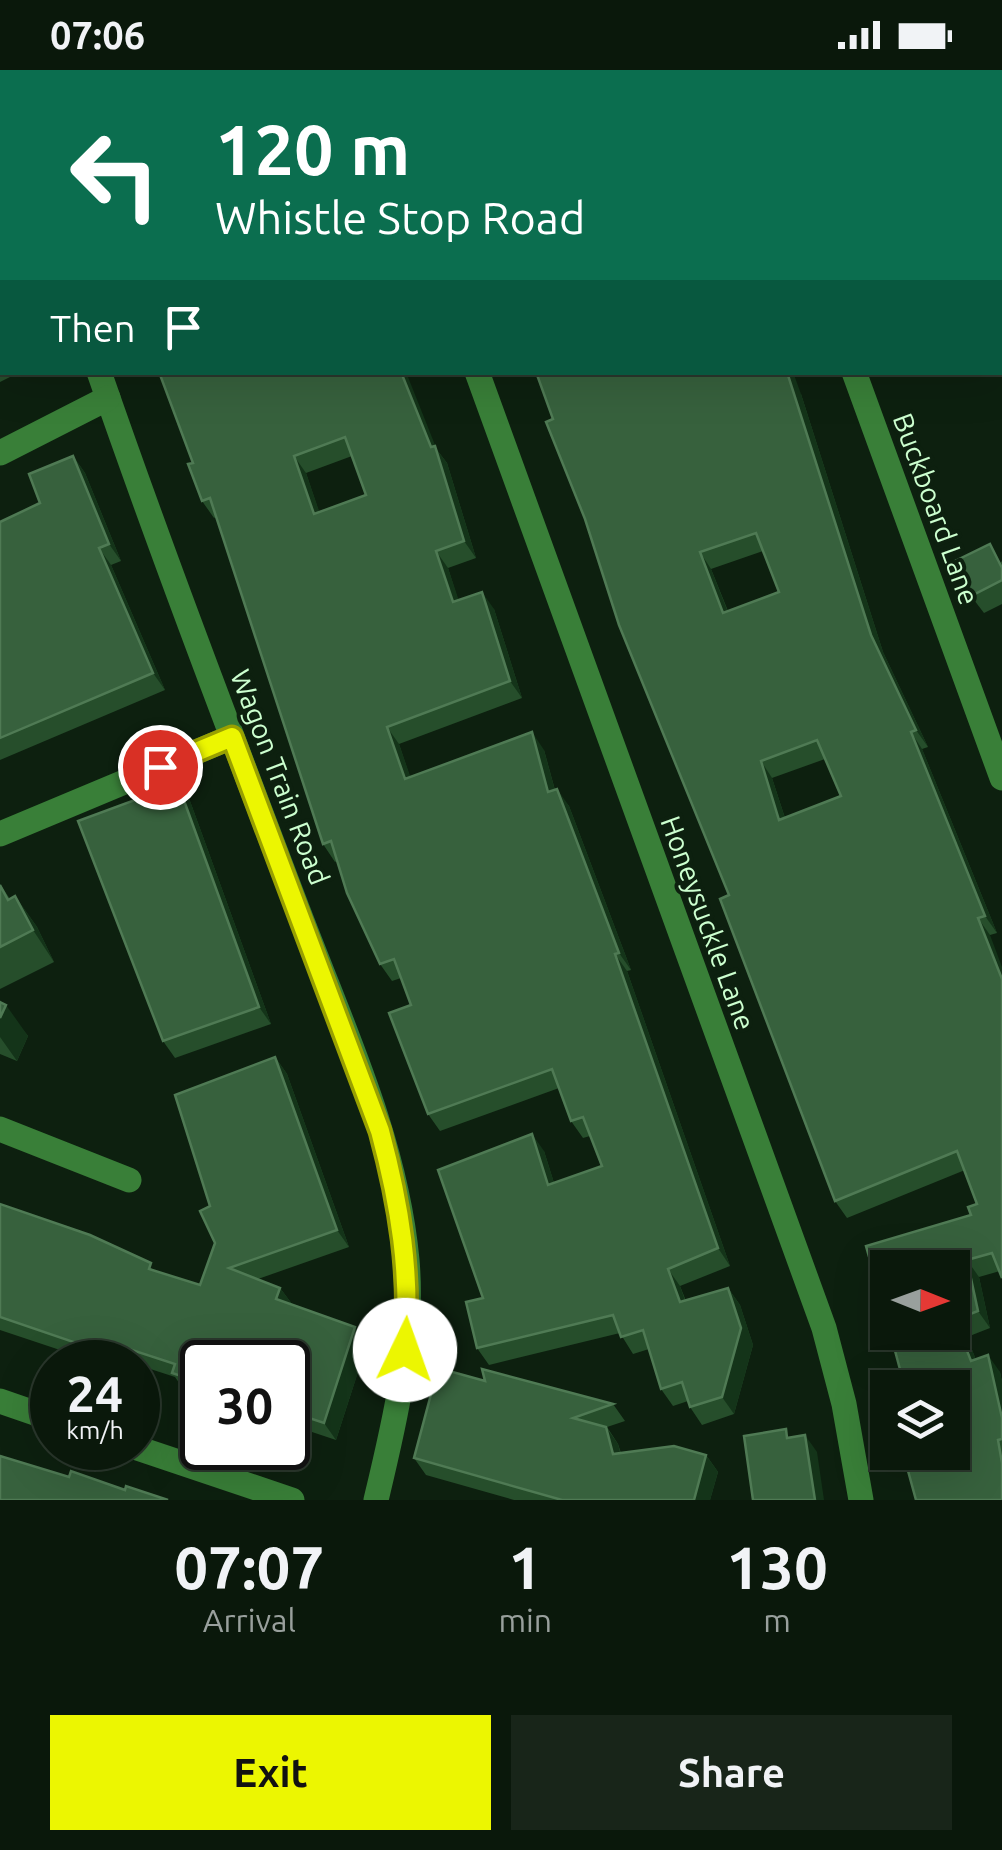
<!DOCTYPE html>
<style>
:root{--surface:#0a180b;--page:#182519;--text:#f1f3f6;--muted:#99a09d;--line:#2a372c;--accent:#ecf601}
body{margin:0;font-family:Ubuntu,sans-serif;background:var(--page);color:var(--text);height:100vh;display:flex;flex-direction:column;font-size:38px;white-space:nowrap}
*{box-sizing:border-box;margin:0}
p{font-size:32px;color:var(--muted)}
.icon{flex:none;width:55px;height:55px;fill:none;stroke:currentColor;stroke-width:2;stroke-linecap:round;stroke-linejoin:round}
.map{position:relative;height:1430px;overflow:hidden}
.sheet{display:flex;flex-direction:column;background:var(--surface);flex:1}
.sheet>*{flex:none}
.guide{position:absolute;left:0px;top:0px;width:1002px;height:305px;box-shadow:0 10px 40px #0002,0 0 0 2px var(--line);background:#0b6e4f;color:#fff;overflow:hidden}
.needle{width:65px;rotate:91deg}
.fabs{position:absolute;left:870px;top:1180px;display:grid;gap:20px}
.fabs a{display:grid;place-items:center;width:100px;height:100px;border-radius:0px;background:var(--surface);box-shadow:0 10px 40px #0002,0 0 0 2px var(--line);font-size:50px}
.speed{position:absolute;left:30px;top:1270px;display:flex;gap:20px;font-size:50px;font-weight:700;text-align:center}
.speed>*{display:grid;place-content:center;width:130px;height:130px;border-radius:50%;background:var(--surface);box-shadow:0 10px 40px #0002,0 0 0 2px var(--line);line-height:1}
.speed small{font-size:25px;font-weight:400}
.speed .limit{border:5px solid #111;border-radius:15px;background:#fff;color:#111}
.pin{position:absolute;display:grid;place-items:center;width:85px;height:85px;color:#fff;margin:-42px;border:5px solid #fff;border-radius:50%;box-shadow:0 2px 10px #0007}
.me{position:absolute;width:110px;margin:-55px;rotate:3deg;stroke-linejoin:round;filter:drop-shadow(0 0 8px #0008)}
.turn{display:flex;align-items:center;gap:35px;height:210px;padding:0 50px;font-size:45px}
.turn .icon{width:130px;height:130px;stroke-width:2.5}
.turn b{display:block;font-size:70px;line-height:85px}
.then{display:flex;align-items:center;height:95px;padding:0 50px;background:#0003;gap:20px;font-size:38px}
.eta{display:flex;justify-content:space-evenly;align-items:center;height:170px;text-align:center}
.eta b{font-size:60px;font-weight:600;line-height:70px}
.primary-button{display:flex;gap:20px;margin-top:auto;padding:20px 50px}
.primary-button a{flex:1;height:115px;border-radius:0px;background:var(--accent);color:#111;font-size:40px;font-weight:600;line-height:115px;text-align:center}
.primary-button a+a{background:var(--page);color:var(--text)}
.status{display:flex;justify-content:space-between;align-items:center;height:70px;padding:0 50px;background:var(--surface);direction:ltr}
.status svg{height:28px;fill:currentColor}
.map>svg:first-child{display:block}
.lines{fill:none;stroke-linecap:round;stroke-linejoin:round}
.minor{stroke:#397f38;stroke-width:25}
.rail-casing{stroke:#ecf601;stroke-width:11}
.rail{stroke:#0d200f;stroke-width:8;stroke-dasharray:22;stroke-linecap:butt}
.wall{fill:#264e2b;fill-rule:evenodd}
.shaded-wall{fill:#143419}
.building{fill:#37613d;stroke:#4f7a54;stroke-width:2.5;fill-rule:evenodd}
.route-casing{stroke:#99a001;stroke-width:25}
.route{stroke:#ecf601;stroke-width:18}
.labels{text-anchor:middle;stroke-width:8;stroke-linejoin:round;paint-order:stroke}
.street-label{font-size:28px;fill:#ccffcf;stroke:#0d200f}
</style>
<div class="status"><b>07:06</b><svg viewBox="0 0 49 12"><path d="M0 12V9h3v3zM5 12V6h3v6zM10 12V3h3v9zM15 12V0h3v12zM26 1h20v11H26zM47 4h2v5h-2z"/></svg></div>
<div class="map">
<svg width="1002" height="1430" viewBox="0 0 1002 1430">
<rect width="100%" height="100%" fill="#0d200f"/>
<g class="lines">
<g class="minor">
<polyline points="362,0 363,2"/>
<polyline points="744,0 745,2"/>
<polyline points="0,74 2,78"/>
<path d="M99 302C162 484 231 664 299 843 342 956 396 1070 407 1190 414 1272 395 1351 376 1430"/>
<polyline points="477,302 824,1258 844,1334 861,1430"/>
<polyline points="854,302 1002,708"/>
<polyline points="0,383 108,328"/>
<polyline points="0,764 232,667"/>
<polyline points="0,1059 129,1110"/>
<polyline points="0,1331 52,1349"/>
<polyline points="137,1378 292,1430"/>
</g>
<g class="rail-casing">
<g id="rail">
<polyline points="978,0 979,2"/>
<polyline points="1001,0 1002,4"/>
<polyline points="1000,59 1002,65"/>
</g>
</g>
<use href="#rail" class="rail"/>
</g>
<g class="wall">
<polygon points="37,0 89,0 86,2 39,2"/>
<polygon points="0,208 2,211 2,302 20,302 0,312"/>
<path d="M159 302 437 380 447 393 476 488 448 498 458 530 494 539 522 628 399 674 410 707 544 680 555 720 569 736 631 900 627 901 730 1196 680 1216 686 1231 728 1218 740 1235 753 1275 734 1344 702 1355 690 1337 688 1331 673 1336 661 1319 649 1279 633 1284 620 1263 489 1295 477 1278 483 1228 544 1081 554 1113 602 1096 590 1066 583 1068 571 1051 559 1018 440 1061 428 1044 411 935 401 908 392 911 380 894 337 791 335 792 323 774 216 447 214 448 202 431 193 393ZM352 386 366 425 319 442 306 403Z"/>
<path d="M801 324 883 582 928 677 922 679 997 863 990 865 1000 1201 979 1207 990 1258 967 1267 976 1290 1000 1302 1002 1312V1430L952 1382 905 1318 971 1145 977 1134 965 1100 847 1148 835 1131 729 825 553 349ZM763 481 779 522 728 541 711 499ZM825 689 841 726 785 748 772 708Z"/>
<polygon points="73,386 85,403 121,491 111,495 165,620 0,690 0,452 40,433"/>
<polygon points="1002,491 1002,534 984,543 971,526"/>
<polygon points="178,714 190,731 271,954 175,988 163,971"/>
<polygon points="0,814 10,829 15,826 37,857 54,892 0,919"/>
<polygon points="0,932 28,966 17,991 0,984"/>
<polygon points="275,987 287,1004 349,1177 258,1209 280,1218 292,1234 367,1274 336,1370 288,1354 288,1292 202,1292 202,1326 184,1320 175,1307 138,1295 138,1292 96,1292 0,1260 0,1134 157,1201 200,1215 215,1173 210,1136"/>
<polygon points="485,1311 613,1334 625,1351 607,1357 618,1374 621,1383 706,1385 718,1402 710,1430 514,1430 426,1405 414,1388"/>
</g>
<g class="shaded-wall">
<polygon points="401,302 406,302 437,380 447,393 476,488 464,471 431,377"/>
<polygon points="787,302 793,302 801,324 883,582 928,677 916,660 871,565"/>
<polygon points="73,386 85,403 121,491 109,474"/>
<polygon points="294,386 306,403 326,461 314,444"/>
<polygon points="99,478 111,495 165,620 153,603"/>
<polygon points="436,481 448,498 465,549 453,532"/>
<polygon points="700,482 711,499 735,560 723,543"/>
<polygon points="482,522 494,539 522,628 510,611"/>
<polygon points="387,657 399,674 417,726 405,709"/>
<polygon points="532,662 544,680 560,739 548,722"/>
<polygon points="911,662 922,679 997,863 985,846"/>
<polygon points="761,691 772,708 791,767 779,750"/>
<polygon points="178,714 190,731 271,954 259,937"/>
<polygon points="557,719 569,736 631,900 619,883"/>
<polygon points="15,826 37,857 54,892 33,860"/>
<polygon points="978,848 990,865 1002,897 1002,909"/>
<polygon points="615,884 627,901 730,1196 718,1178"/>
<polygon points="6,935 28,966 17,991 0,967 0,948"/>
<polygon points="275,987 287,1004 349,1177 337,1160"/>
<polygon points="532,1064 544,1081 560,1132 548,1115"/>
<polygon points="967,1190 979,1207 990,1258 978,1241"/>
<polygon points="668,1199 680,1216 692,1250 680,1232"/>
<polygon points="280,1218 292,1234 276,1229"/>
<polygon points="728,1218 740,1235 753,1275 734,1344 722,1327"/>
<polygon points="955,1250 967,1267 983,1308 971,1291"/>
<polygon points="355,1257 367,1274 336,1370 324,1353"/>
<polygon points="123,1277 133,1292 123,1292 120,1288"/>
<polygon points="988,1285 1000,1302 1002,1312 1002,1348"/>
<polygon points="606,1357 618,1374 625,1402 613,1384"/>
<polygon points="805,1365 817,1382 824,1430 815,1430"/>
<polygon points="706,1385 718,1402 710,1430 694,1430"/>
</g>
<g class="building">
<polygon points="40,0 57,0 54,2 42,2"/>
<polygon points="197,0 278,0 279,2 198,2"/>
<polygon points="420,0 527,0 528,2 421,2"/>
<polygon points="579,0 669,0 670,2 580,2"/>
<polygon points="0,208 2,213 2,288 0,289"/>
<path d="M159 302H401L431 377 435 376 464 471 436 481 453 532 482 522 510 611 387 657 405 709 532 662 548 722 557 719 619 883 615 884 718 1178 668 1199 680 1232 728 1218 741 1258 722 1327 690 1337 682 1312 661 1319 643 1260 621 1267 613 1245 477 1278 466 1232 483 1228 438 1100 532 1064 548 1115 602 1096 583 1047 571 1051 552 999 428 1044 389 943 411 935 394 889 380 894 347 823 331 771 323 774 210 428 202 431 188 394 193 393ZM345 367 366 425 314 444 294 386Z"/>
<path d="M536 302H787L871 565 916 660 911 662 985 846 978 848 1002 909V1208L992 1183 967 1190 978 1241 955 1250 971 1291 988 1285 1002 1348V1369L998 1370 1002 1393V1430H916L907 1397 914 1395 910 1382H952V1318H905L890 1262H952V1198H888V1254L866 1176 971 1145 968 1137 977 1134 957 1081 835 1131 720 829 729 825 619 555 585 449 546 352 553 349ZM756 463 779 522 723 543 700 482ZM817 670 841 726 779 750 761 691Z"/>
<polygon points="73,386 109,474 99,478 153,603 0,668 0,452 40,433 29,404"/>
<polygon points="990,474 1002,498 1002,510 971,526 955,491"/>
<polygon points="178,714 259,937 163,971 78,751"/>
<polygon points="0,815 8,830 15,826 33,860 0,877"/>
<polygon points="0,932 6,935 0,948"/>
<polygon points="275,987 337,1160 229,1198 280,1218 276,1229 355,1257 324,1353 288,1341 288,1292 202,1292 202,1313 172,1303 175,1294 123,1277 120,1288 0,1247 0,1134 90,1165 151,1193 149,1199 200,1215 215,1173 200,1141 210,1136 175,1025"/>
<polygon points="438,1298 485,1311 482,1299 613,1334 573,1348 606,1357 613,1384 674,1376 706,1385 694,1430 562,1430 414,1388"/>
<polygon points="786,1359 787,1368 805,1365 815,1430 753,1430 744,1366"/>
<polygon points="0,1386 69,1407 71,1401 125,1420 126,1416 168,1430 0,1430"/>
</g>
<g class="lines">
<g class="route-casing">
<path id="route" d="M160 697 232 667 380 1061C400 1135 411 1204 405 1280"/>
</g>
<use href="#route" class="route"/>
</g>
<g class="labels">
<g class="street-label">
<text transform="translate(936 439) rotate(70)" y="10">Buckboard Lane</text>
<text transform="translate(280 707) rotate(69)" y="10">Wagon Train Road</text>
<text transform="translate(708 853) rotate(70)" y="10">Honeysuckle Lane</text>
</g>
</g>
</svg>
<div class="fabs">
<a><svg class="needle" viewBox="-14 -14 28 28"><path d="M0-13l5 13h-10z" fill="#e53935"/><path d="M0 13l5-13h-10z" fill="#99a09d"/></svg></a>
<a><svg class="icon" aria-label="layers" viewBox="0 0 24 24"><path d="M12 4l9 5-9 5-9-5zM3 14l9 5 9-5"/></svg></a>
</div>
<div class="speed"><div>24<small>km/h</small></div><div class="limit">30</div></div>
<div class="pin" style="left:160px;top:697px;background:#d93025"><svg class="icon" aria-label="arrive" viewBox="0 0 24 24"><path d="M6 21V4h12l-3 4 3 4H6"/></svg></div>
<svg class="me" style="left:405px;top:1280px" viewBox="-20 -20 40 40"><circle r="19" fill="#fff"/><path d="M0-13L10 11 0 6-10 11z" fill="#ecf601"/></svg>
<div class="guide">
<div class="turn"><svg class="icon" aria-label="left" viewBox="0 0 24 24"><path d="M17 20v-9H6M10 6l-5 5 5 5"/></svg><div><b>120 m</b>Whistle Stop Road</div></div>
<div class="then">Then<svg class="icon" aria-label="arrive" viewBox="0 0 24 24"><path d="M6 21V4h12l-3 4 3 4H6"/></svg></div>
</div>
</div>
<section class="sheet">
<div class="eta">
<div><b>07:07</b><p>Arrival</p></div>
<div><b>1</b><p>min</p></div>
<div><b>130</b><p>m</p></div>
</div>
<div class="primary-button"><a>Exit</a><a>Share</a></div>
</section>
